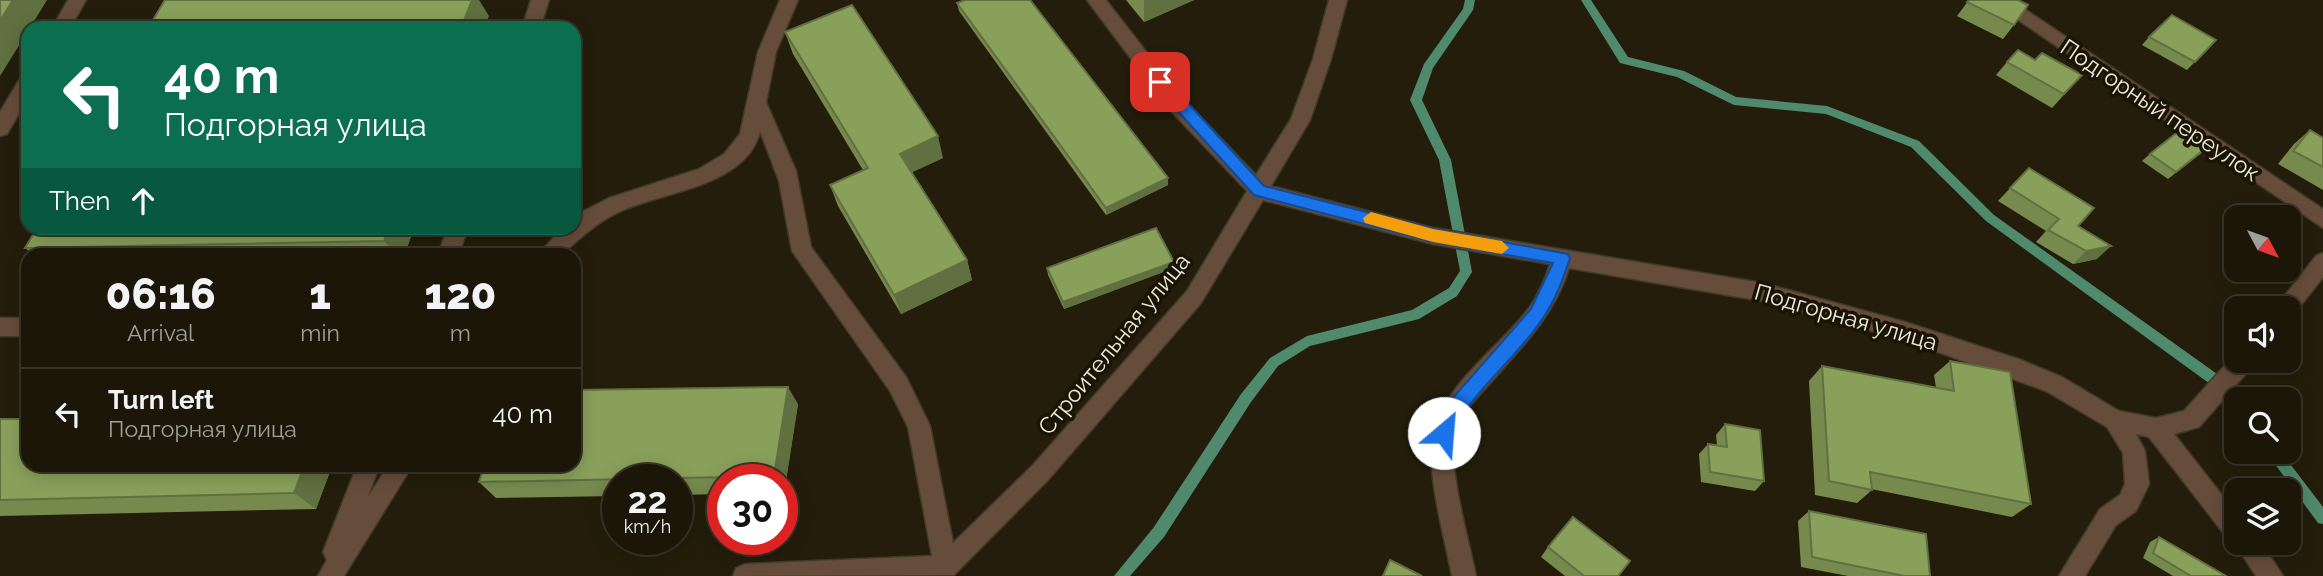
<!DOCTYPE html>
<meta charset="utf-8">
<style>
:root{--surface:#1b1608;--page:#241f12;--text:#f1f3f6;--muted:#a09f9c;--line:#393529}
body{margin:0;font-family:Raleway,sans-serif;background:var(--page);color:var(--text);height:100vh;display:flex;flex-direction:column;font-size:26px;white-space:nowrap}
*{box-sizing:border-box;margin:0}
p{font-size:23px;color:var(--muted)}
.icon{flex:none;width:38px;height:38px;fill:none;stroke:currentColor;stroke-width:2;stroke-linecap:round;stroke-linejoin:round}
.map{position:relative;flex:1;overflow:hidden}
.sheet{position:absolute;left:21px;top:248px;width:560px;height:224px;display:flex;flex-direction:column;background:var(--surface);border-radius:21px;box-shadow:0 4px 18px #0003,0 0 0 2px var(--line)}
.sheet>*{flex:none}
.banner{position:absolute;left:21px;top:21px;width:560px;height:214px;border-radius:21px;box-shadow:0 4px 18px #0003,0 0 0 2px var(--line);background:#0b6e4f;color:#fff;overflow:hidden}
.needle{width:46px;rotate:131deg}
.tools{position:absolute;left:2224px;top:205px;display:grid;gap:14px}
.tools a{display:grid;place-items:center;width:77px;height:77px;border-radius:14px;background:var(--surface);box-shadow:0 4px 18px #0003,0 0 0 2px var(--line);font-size:35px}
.speed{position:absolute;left:602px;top:464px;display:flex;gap:14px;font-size:35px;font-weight:700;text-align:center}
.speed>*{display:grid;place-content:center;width:91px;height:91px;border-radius:50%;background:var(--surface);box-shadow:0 4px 18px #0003,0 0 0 2px var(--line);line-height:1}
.speed small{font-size:18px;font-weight:400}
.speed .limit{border:10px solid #d22;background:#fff;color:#111}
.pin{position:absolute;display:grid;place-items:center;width:60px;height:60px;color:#fff;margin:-30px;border-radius:14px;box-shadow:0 4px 10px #0006}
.me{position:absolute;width:77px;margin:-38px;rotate:27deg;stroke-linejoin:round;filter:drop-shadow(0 0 5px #0008)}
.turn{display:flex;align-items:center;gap:24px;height:147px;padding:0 28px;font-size:32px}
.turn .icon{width:91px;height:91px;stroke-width:2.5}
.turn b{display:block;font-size:49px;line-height:60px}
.then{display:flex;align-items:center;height:66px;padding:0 28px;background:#0003;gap:14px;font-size:26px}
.eta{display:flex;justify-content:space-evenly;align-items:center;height:119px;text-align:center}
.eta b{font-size:42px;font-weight:800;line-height:49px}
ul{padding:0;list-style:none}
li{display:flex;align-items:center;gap:21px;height:91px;padding:0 28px;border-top:2px solid var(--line)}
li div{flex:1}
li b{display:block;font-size:26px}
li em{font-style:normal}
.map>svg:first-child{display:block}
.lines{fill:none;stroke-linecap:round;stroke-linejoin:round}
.stream{fill:#508a6c;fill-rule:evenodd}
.minor-casing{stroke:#403a28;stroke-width:3}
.path{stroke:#7e7869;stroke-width:4.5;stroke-dasharray:2 5;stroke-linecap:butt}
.minor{fill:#664c3b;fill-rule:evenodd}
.wall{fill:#768a4e}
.shaded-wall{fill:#607040}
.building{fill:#89a05b;stroke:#607040;stroke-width:2}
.route{fill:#1a73e8;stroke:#114b97;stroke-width:2}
.slow{fill:#f59e0b}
.labels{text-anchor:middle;stroke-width:7;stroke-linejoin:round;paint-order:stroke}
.street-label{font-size:23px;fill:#ede9dd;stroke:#1a1404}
</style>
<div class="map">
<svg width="2323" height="576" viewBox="0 0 2323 576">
<rect width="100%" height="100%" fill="#241d0b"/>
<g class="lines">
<g class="stream">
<polygon points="1465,0 1475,0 1473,10 1433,68 1422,100 1451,160 1472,272 1457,296 1419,319 1310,346 1278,366 1251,402 1164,537 1130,576 1114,576 1154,527 1241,394 1270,358 1307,336 1412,310 1449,288 1460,271 1439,160 1410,100 1424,64 1463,9"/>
<polygon points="1581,0 1591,0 1628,57 1684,71 1736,97 1827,106 1919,141 1994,215 2227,381 2240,399 2236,399 2236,410 2231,408 2217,389 1986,221 1911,147 1826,114 1734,105 1677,77 1620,63"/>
<polygon points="2266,452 2281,452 2323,507 2323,524 2318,523"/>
</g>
<g class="minor-casing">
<g id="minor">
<polygon points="68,0 86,0 70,28 52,28"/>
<polygon points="531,0 549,0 540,28 522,28"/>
<path d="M780 0H798L776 52 766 102 796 171 811 247 906 377 930 426 953 543 1032 466 1187 291 1247 191 1168 108 1087 0H1106L1182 98 1256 175 1291 119 1313 59 1329 0H1347L1331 59 1310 120 1271 186 1433 228 1762 283 1905 322 2021 360 2062 377 2119 411 2156 418 2184 411 2236 353V360H2255L2252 367 2199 427 2174 434 2236 513V542H2261L2283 576H2256L2234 542 2228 539 2149 437 2136 434 2145 451 2149 484 2136 511 2116 525 2085 576H2059L2100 509 2120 495 2125 484 2123 453 2107 427 2046 391 1905 340 1762 301 1569 268C1555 314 1523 346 1492 381 1478 397 1460 413 1455 434 1447 466 1469 541 1476 576H1452C1445 540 1425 467 1433 434 1445 383 1499 348 1529 308 1539 294 1545 280 1550 264L1433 244 1263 200 1201 303 1048 480 954 575 733 576 736 568 745 564 932 556 908 427 890 391 792 251 779 181 760 131C748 186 662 192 621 211 597 222 580 238 560 256H536L563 228H574V218L578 214 609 198 699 169 724 154 740 134 758 52Z"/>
<polygon points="1989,0 2011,0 2323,209 2323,228"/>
<polygon points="28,75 28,98 7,134 0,136 0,112 21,77"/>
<polygon points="448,228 468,228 458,256 437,256"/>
<polygon points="2323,253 2323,277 2294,314 2289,316 2289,308 2275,308 2316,256"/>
<rect x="0" y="318" width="28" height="18"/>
<polygon points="357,466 379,466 368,497 388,466 412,466 344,576 318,576 327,560 323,552"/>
</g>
</g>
<polyline class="path" points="21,297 28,284"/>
<use href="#minor" class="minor"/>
</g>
<g class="wall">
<polygon points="1126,0 1194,0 1144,22"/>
<polygon points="1969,0 2014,25 2003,39 1957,16"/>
<polygon points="957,3 1168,178 1168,185 1106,215 959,11"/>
<polygon points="785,32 943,158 912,172 967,260 972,280 901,314 838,206 830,185 863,170 793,54"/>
<polygon points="2149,37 2216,40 2187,70 2142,45"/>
<polygon points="2035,60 2082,75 2052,108 1996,75 2007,62"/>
<polygon points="2310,130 2323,138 2323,190 2278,164 2294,144"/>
<polygon points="2211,144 2168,179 2142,161 2150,154"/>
<polygon points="2029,168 2078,226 2097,259 2073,264 2036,242 2046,231 1998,201"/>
<polygon points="414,228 404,256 36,256 25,248"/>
<polygon points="1174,262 1174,268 1064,309 1048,275 1047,268"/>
<polygon points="1950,361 2031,504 2012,517 1871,489 1872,490 1857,503 1815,495 1809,381 1822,366 1936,388 1934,375"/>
<polygon points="798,404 784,493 782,493 782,480 723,480 723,494 677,495 677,480 618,480 618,496 496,498 479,482"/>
<polygon points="0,419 332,466 316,509 0,516"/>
<polygon points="1725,424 1764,481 1755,491 1701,482 1699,454 1708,444 1717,445 1716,435"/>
<polygon points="1809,511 1930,576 1848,576 1801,567 1798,521"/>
<polygon points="2159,537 2226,576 2173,576 2143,558 2150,542"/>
<polygon points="1548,547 1618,576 1565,576 1541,557"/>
</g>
<g class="shaded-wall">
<polygon points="13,0 47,0 30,28 28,28 28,31 0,76 0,21"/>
<polygon points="472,0 479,0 489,16 484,28 461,28"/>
<polygon points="1144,0 1194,0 1144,22"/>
<polygon points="938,136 943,158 906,175 900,154"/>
<polygon points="2211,144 2203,152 2168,179 2176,172"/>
<polygon points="1168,178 1168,185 1106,215 1106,208"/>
<polygon points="389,228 414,228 404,256 398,256 384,241"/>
<polygon points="2111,246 2097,259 2073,264 2086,251"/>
<polygon points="967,260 972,280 901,314 894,295"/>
<polygon points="1174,262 1174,268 1064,309 1063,302"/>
<polygon points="788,387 798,404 784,493 782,490 782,480 776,480 774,476"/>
<polygon points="304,466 332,466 316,509 294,493"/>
</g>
<g class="building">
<polygon points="0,0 13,0 0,21"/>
<polygon points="165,0 472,0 461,28 148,28"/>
<polygon points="965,0 1030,0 1168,178 1106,208 957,3"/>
<polygon points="1969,0 2018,0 2028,5 2014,25 1967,2"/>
<polygon points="852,5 938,136 900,154 967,260 894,295 830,185 868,168 785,32"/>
<polygon points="2172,15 2216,40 2195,62 2149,37"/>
<polygon points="2018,50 2035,60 2042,53 2082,75 2064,94 2007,62"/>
<polygon points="2184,127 2211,144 2176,172 2150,154"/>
<polygon points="2310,130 2323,138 2323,167 2293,151"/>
<polygon points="2029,168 2094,208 2078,226 2111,246 2086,251 2048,230 2059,219 2010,188"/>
<polygon points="37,228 389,228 384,241 25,248"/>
<polygon points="1156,228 1174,262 1063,302 1047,268"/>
<polygon points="1950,361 2010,372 2031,504 1870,472 1872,490 1829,481 1822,366 1954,391"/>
<polygon points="788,387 774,476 479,482 484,466 574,466 574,390"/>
<polygon points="0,419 28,419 28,466 304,466 294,493 0,500"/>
<polygon points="1725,424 1760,430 1764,481 1710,472 1708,444 1727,447"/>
<polygon points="1809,511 1926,534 1930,576 1904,576 1812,557"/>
<polygon points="1573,517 1630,561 1618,576 1584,576 1548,547"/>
<polygon points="2159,537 2226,576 2191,576 2153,553"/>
<polygon points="1390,560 1422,576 1383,576"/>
</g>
<path class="route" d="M1160 77 1165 78 1264 186 1433 229 1568 254 1570 258C1563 279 1556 299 1543 318 1514 362 1473 388 1450 438L1444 440 1435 433 1451 400 1531 309 1553 263 1433 242 1254 195 1155 86V78Z"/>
<polygon class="slow" points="1371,212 1433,229 1502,241 1509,248 1502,254 1433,242 1365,223 1363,218"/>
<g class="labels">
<g class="street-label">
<text transform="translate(2160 110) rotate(34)" y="8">Подгорный переулок</text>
<text transform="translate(1846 317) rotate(16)" y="8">Подгорная улица</text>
<text transform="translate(1114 344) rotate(-51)" y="8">Строительная улица</text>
</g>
</g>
</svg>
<div class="tools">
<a><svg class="needle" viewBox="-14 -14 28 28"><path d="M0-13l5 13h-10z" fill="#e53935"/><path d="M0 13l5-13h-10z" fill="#a09f9c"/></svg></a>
<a><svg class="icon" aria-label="sound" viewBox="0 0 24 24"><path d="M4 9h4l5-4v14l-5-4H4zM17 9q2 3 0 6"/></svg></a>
<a><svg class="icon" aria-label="search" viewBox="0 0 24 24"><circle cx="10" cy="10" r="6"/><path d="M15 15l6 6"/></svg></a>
<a><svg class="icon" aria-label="layers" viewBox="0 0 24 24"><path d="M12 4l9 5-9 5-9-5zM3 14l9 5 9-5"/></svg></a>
</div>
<div class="speed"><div>22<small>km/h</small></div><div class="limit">30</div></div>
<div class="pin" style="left:1160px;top:82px;background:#d93025"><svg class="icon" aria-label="arrive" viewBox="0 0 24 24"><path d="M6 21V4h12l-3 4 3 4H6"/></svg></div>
<svg class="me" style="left:1444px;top:433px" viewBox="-20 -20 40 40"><circle r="19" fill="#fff"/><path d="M0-13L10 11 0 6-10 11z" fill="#1a73e8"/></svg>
<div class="banner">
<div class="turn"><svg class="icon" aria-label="left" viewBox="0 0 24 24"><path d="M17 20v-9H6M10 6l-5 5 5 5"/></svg><div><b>40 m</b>Подгорная улица</div></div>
<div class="then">Then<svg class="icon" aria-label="ahead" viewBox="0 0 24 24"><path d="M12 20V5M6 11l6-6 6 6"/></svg></div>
</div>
<section class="sheet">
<div class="eta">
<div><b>06:16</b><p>Arrival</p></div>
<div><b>1</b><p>min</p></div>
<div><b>120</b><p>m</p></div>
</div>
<ul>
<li><svg class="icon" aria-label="left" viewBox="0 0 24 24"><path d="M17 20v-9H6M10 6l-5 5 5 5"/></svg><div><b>Turn left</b><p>Подгорная улица</p></div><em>40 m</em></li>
</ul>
</section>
</div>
